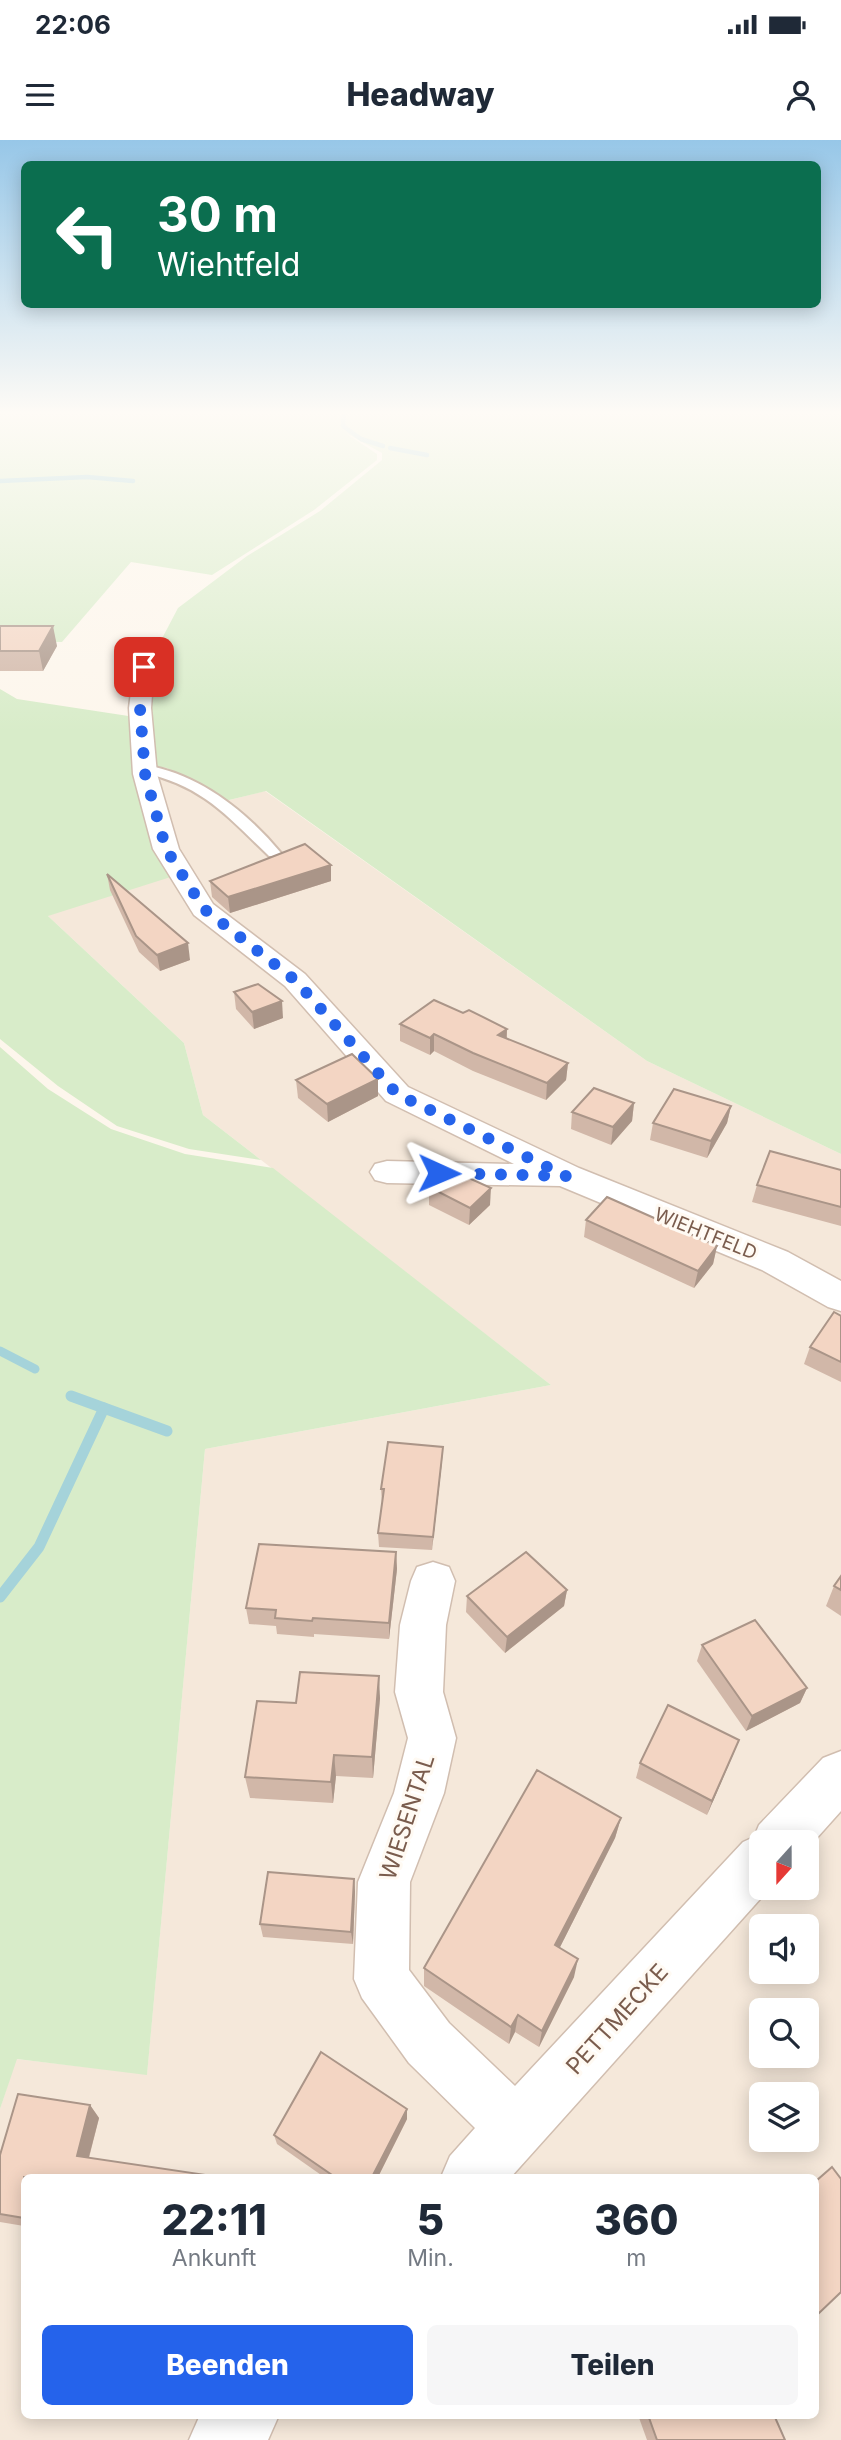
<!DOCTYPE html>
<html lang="de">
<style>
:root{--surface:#fff;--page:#f6f6f7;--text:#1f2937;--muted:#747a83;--accent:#2563eb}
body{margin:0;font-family:Inter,sans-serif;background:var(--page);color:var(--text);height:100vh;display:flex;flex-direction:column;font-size:26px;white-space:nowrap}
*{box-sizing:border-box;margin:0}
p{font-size:23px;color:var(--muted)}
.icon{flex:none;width:38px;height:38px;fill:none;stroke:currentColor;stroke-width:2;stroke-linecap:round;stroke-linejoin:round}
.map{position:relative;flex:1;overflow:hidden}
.side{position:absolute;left:21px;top:2034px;width:798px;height:245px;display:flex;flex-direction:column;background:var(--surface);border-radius:10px;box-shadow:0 4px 18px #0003}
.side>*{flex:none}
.guide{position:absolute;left:21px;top:21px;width:800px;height:147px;border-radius:10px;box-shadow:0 4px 18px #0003;background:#0b6e4f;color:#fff;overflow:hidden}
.needle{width:46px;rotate:201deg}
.tools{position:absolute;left:749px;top:1690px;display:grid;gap:14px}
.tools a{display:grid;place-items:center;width:70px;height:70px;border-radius:10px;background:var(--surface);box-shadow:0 4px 18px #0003;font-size:35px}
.pin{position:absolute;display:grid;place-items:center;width:60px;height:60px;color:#fff;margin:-30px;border-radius:14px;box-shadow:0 4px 10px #0006}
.me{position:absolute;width:77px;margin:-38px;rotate:91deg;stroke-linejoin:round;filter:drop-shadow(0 0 5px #0008)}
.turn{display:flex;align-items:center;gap:24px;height:147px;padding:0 21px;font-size:32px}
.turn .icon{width:91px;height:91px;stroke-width:2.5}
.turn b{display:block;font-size:49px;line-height:60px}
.eta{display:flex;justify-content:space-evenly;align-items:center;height:119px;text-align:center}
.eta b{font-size:42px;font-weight:800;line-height:49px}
.action{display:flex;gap:14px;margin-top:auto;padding:14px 21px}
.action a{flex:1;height:80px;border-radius:10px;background:var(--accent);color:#fff;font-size:28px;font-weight:800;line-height:80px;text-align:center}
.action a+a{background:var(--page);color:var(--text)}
.status{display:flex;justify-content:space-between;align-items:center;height:49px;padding:0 35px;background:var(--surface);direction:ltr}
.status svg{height:19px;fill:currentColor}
header{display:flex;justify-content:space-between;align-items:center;height:91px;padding:0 21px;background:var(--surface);font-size:32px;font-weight:800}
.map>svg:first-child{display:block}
.residential{fill:#f5e8da;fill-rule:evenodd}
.green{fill:#d8ecc9}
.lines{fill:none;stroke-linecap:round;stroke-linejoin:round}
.stream-far2{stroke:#a5d3da;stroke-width:4.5}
.stream-far1{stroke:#a5d3da;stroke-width:9}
.stream{stroke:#a5d3da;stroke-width:11}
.lane-casing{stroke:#d1beb0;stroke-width:4}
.street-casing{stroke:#d1beb0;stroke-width:3}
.lane{fill:#fff;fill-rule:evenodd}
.street{fill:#fff;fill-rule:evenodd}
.wall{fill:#d1b7a8}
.shaded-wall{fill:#aa9588}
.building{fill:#f3d5c3;stroke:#aa9588;stroke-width:2}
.route{stroke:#2563eb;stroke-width:12;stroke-dasharray:0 21.6}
.labels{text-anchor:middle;stroke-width:6;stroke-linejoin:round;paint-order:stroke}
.street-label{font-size:19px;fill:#7a5c4d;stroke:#fffaf3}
.near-street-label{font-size:23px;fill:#7a5c4d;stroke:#fffaf3}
</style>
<div class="status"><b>22:06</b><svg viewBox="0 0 49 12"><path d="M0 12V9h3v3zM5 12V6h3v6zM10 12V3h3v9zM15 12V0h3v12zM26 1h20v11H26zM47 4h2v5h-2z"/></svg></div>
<header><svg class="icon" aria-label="menu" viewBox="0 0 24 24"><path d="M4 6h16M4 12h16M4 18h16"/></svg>Headway<svg class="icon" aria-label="person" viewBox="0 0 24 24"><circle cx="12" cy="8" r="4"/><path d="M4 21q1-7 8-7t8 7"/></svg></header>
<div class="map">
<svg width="841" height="2300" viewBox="0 0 841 2300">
<rect width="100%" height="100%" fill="#fdf6ec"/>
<path class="residential" d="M161 632 214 664 265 651 647 921 841 1014V2300H0V1969L16 1919 147 1934 205 1309 551 1245 203 975 184 903 48 776 152 633ZM761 1703H807V1748H761ZM761 1787H807V1832H761ZM761 1871H807V1916H761ZM761 1955H807V2000H761ZM24 2037H816V2275H24Z"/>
<g class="green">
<polygon points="0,271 841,271 841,1014 647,921 266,651 225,661 167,628 148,625 146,529 178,468 247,416 320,371 382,320 382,313 344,292 377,314 377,320 314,370 212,435 131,422 62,502 0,501"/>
<polygon points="0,549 17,559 135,577 177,735 48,776 184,903 203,975 261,1020 189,1009 117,986 58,946 0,899"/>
<polygon points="0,907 48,949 111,989 185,1014 273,1028 551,1245 205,1309 147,1935 17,1919 0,1969"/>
</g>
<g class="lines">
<g class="stream-far2">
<polyline points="344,271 343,286 361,299 383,306"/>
<polyline points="390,308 427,315"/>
<polyline points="0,341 87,337 133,341"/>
</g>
<polyline class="stream-far1" points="0,1211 35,1229"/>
<g class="stream">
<polyline points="71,1256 167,1291"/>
<polyline points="0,1457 39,1407 104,1268"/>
</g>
<g class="lane-casing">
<path id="lane" d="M145 625C199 634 246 671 281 713L279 716H269C225 674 203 646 141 632V626Z"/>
</g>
<g class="street-casing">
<g id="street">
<polygon points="144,521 151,523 154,527 151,568 157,634 179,709 213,764 305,834 408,947 579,1028 788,1112 841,1141 841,1171 828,1167 762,1130 560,1046 387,1043 375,1040 370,1032 375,1024 387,1021 514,1024 386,961 285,846 194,775 153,709 133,634 129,568 134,527 137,523"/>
<polygon points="433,1422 449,1427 455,1441 446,1485 443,1552 456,1598 444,1653 410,1742 409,1830 449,1883 515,1946 743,1702 754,1697 759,1685 823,1618 841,1611 841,1671 807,1709 807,1703 761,1703 761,1748 770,1748 511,2037 441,2037 450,2016 475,1988 409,1923 362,1858 354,1839 358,1742 394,1653 408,1598 395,1552 400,1485 411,1441 417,1427"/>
<polygon points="200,2275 279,2275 268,2300 189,2300"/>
</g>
</g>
<use href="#lane" class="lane"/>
<use href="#street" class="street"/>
</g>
<g class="wall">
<polygon points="0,486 57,506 43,531 0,531"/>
<polygon points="331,725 331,741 230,773 212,757 210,741"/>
<polygon points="107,734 190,820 160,831 139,812 110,750"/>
<polygon points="234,852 283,878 254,889 236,869"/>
<polygon points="463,873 507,889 507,899 568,923 566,940 546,960 473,931 434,911 430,915 400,901 400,884"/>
<polygon points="296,940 378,956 328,982 298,958"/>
<polygon points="634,963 632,981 611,1005 571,989 572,972"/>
<polygon points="731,966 727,983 707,1018 650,1000 653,983"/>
<polygon points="841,1030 841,1086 752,1062 757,1045"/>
<polygon points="429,1047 490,1065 469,1085 429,1065"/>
<polygon points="586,1080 717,1106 713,1124 694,1148 584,1097"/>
<polygon points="841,1176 841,1242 804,1224 810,1207"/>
<polygon points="443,1307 442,1321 432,1410 379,1407 378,1393 382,1363 381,1349"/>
<polygon points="396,1412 397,1429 389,1499 314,1494 314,1497 277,1494 276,1486 249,1484 246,1468"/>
<polygon points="841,1436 841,1476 826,1466 834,1446"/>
<polygon points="567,1450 564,1466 505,1513 466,1472 467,1456"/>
<polygon points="702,1505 807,1548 800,1563 746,1591 697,1521"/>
<polygon points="380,1558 373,1638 336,1636 333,1663 250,1658 245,1637 296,1563"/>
<polygon points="739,1600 707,1675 636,1638 640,1623"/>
<polygon points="621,1678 615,1698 560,1807 574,1837 539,1907 515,1892 509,1904 424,1846 424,1828"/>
<polygon points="354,1739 355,1752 353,1804 263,1797 260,1784"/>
<polygon points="90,1965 99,1978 89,2018 206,2035 207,2037 24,2037 24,2086 0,2082 0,2015"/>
<polygon points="407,1969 407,1979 378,2037 324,2037 277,2004 274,1995"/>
<polygon points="638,2275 774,2275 785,2300 647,2300"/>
</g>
<g class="shaded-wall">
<polygon points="53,486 57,506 43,531 39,511"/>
<polygon points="331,725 331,741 230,773 228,757"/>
<polygon points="188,803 190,820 160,831 157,815"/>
<polygon points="282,861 283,878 254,889 252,872"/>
<polygon points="507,889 506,906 498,895"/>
<polygon points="434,894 434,911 430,915 430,898"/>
<polygon points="568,923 566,940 546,960 547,943"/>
<polygon points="378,939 378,956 328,982 327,964"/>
<polygon points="634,963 632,981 611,1005 613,987"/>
<polygon points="731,966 727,983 707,1018 711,1001"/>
<polygon points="491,1048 490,1065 469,1085 470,1068"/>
<polygon points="717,1106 713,1124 694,1148 698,1131"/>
<polygon points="443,1307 442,1321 432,1410 433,1397"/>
<polygon points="396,1412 397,1429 389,1499 389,1483"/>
<polygon points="567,1450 564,1466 505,1513 507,1497"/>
<polygon points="379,1536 380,1558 373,1638 372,1617"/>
<polygon points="807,1548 800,1563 746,1591 752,1576"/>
<polygon points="739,1600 733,1615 707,1675 712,1661"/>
<polygon points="334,1615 336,1636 333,1663 331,1642"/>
<polygon points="621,1678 615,1698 552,1823 555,1805"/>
<polygon points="354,1739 355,1752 353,1804 351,1792"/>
<polygon points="578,1819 574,1837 539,1907 542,1891"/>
<polygon points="518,1875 515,1892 509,1904 511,1887"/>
<polygon points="90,1965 99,1978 86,2028 77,2016"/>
<polygon points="407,1969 407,1979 378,2037 372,2037"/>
</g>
<g class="building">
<polygon points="0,486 53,486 39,511 0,511"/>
<polygon points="305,704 331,725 228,757 210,741"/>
<polygon points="107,734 188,803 157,815 136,796"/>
<polygon points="258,844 282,861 252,872 234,852"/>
<polygon points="434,860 463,873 469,870 507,889 498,895 568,923 547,943 473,913 434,894 430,898 400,884"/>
<polygon points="352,914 378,939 327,964 296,940"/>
<polygon points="594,948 634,963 613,987 572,972"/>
<polygon points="674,949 731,966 711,1001 653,983"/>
<polygon points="770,1011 841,1030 841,1067 757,1045"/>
<polygon points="449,1029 491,1048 470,1068 429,1047"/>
<polygon points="607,1057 717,1106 698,1131 586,1080"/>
<polygon points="834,1172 841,1176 841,1222 810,1207"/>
<polygon points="388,1302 443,1307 433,1397 378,1393 384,1349 381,1349"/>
<polygon points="259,1404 396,1412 389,1483 313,1478 312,1481 275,1478 276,1470 246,1468"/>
<polygon points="526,1412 567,1450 507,1497 467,1456"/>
<polygon points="841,1436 841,1450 834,1446"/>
<polygon points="755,1480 807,1548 752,1576 702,1505"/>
<polygon points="300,1532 379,1536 372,1617 334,1615 331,1642 245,1637 257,1561 296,1563"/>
<polygon points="668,1565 739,1600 712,1661 640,1623"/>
<polygon points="537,1630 621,1678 555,1805 578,1819 542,1891 518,1875 511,1887 424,1828"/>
<polygon points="268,1732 354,1739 351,1792 260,1784"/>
<polygon points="321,1912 407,1969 372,2037 335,2037 274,1995"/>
<polygon points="18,1954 90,1965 77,2016 206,2035 206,2037 24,2037 24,2078 0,2074 0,2015"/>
<polygon points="832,2027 841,2039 841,2152 816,2176 816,2041"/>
<polygon points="648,2275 774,2275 785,2300 657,2300"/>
</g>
<linearGradient id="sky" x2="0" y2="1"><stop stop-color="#97c7e8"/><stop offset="0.46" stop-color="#fefbf6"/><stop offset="1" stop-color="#fefbf6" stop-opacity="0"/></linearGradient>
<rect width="841" height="593" fill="url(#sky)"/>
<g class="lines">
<polyline class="route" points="144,527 140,568 145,634 166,709 204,769 295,840 397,954 566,1036 439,1033"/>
</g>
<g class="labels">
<g class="street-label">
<text transform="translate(706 1093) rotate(22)" y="7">WIEHTFELD</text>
</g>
<g class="near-street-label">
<text transform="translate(407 1677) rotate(-72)" y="8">WIESENTAL</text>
<text transform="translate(617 1879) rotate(-48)" y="8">PETTMECKE</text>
</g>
</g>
</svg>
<div class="tools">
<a><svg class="needle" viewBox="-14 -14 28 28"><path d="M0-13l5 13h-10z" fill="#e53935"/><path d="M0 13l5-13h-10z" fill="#747a83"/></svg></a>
<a><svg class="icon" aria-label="sound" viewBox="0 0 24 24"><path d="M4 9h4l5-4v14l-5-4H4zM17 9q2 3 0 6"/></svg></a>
<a><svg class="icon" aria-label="search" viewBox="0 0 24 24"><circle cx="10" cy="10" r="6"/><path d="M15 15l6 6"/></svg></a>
<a><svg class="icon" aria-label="layers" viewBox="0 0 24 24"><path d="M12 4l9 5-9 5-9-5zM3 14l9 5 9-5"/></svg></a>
</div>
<div class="pin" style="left:144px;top:527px;background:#d93025"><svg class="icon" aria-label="arrive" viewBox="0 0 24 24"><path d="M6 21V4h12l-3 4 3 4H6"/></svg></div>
<svg class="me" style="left:439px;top:1033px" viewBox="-20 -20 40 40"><path d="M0-17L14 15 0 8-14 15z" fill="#2563eb" stroke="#fff" stroke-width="4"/></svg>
<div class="guide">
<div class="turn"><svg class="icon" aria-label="left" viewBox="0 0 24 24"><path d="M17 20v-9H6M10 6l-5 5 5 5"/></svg><div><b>30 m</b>Wiehtfeld</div></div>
</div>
<section class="side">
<div class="eta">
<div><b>22:11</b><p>Ankunft</p></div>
<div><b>5</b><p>Min.</p></div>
<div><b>360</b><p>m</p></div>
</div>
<div class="action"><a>Beenden</a><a>Teilen</a></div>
</section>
</div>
